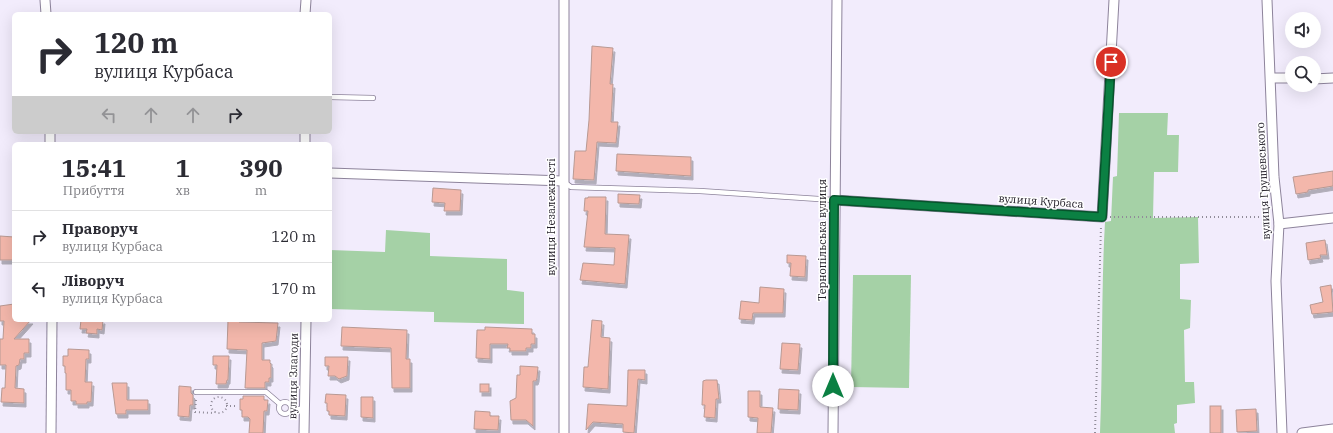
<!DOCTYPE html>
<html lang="uk">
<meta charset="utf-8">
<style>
:root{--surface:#fff;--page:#f7f7f7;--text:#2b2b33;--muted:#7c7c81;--line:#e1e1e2}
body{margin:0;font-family:"IBM Plex Serif",serif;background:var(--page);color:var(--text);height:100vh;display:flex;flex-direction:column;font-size:15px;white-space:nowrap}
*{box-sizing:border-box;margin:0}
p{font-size:13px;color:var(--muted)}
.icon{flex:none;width:22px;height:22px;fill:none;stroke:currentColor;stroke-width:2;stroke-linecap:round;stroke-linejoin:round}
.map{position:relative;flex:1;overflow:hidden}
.sheet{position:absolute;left:12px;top:142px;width:320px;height:180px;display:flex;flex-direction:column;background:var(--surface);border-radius:6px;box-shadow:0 4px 16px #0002}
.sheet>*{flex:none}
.banner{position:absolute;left:12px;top:12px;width:320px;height:122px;border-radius:6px;box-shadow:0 4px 16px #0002;background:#fff;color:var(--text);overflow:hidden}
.fabs{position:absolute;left:1285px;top:12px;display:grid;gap:8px}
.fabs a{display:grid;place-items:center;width:36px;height:36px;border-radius:50%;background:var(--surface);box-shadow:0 4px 16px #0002;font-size:20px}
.pin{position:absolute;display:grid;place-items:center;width:34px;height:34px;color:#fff;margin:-17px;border:2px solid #fff;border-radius:50%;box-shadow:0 1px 4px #0007}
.me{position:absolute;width:44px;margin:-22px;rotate:0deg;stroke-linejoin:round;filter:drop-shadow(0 0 3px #0008)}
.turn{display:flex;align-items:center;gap:14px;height:84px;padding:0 16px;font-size:18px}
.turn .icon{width:52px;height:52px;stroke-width:2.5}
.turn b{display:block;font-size:28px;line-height:34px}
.lanes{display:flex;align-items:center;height:38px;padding:0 16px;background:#0003;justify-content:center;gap:20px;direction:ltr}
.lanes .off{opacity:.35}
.eta{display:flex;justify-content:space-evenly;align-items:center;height:68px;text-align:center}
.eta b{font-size:24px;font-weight:700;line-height:28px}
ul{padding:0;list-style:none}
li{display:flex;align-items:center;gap:12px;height:52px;padding:0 16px;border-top:1px solid var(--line)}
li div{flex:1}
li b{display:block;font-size:15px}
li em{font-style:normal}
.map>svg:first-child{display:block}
.green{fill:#a5d1a6}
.building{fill:#f3b7ab;stroke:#b89993;filter:url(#shadow)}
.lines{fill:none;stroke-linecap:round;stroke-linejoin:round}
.service-casing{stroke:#8d839b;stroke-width:6}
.minor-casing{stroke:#8d839b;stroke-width:11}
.path{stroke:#918c99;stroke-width:2;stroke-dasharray:1 3;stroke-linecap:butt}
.service{stroke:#fff;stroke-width:4.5}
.minor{stroke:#fff;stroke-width:9}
.route-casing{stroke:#07532c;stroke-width:10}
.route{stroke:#0b8043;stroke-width:7}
.labels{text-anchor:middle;stroke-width:3;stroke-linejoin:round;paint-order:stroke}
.street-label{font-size:11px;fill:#24202a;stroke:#fff}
</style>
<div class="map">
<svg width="1333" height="433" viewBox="0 0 1333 433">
<defs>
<filter id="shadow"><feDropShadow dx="2" dy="4" stdDeviation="0" flood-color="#0004"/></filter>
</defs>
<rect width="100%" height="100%" fill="#f2ecfc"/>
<g class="green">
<path d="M1119 113H1168L1167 135H1179L1178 172H1154L1153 218 1198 217 1199 263 1180 264V299L1191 300 1190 328 1184 330 1185 382H1194L1195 403 1177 405V423L1174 424 1175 433H1100C1103 363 1101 292 1105 222L1111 221 1113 177 1117 176Z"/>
<polygon points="386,230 430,233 430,256 507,259 507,290 524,292 524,324 434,322 434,312 330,309 330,250 385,252"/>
<polygon points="853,275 911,275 909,388 851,387"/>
</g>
<g class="building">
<polygon points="592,46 613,48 610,84 613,84 611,122 618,122 616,143 597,142 594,180 573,179 575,151 586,151 589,120"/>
<polygon points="617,154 691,157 691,176 616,171"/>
<polygon points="1333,171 1333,186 1308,190 1308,192 1296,194 1293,177"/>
<polygon points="433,188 461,190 460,211 444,211 445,203 432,202"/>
<polygon points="618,194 640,195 639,204 618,203"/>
<polygon points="588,197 606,197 605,234 629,235 625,284 580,280 583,263 614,265 615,248 584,247 588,211 584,211 585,198 588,198"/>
<polygon points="0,236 14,237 14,260 0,260"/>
<polygon points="1325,240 1327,255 1320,255 1321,258 1308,260 1306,243"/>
<polygon points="787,255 806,256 805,277 790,276 791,263 787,263"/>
<polygon points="1331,285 1333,312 1312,314 1310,305 1323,302 1320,287"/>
<polygon points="760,287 784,289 783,313 753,313 752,320 739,319 741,301 759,303"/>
<polygon points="14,304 14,320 31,320 14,339 29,339 29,353 24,353 24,359 20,359 19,365 16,366 15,388 24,389 24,403 1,402 2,388 5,388 6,365 0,365 0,339 3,339 4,321 0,321 0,306"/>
<polygon points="81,320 103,320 102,330 97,329 97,334 86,333 87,329 80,329"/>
<polygon points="228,320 239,320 239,322 278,323 276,341 262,343 262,360 270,360 270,363 271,364 271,378 269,378 269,382 265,382 265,388 245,388 247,350 227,349"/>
<polygon points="592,320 602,321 601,337 610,338 608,389 583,387 584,367 588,367"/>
<polygon points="342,327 407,330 406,359 410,359 410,388 392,388 391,348 341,346"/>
<polygon points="485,327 532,329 532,334 535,334 535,344 531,344 531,348 526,348 526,351 510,351 510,348 507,348 508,344 490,344 490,359 476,358 477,330 485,330"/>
<polygon points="782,343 800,344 798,370 780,369"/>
<polygon points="68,349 89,350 89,359 86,359 85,382 92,382 91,402 87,402 87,404 76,404 76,401 71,401 71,390 66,390 66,373 65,373 65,366 63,366 63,356 68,356"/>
<polygon points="213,356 229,356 228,380 227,380 226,384 216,384 217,365 213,365"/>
<polygon points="325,357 348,357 347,376 339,379 335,376 328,376 329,366 325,366"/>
<polygon points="520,366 538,367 537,378 536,381 533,381 533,426 526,420 511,420 510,401 516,398 517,375 520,375"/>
<polygon points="628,370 645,370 645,380 638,379 634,433 623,432 623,424 593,422 586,430 588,404 627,406"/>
<polygon points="706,380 717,380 719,399 716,399 715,418 704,417 705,405 702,405 703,381"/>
<polygon points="112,383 127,383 127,400 148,400 148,410 126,410 126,414 116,414"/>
<rect x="480" y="384" width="9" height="8"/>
<polygon points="179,386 191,387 191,393 193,395 193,405 190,405 189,417 178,416"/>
<polygon points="779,389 799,390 798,410 778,409"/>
<polygon points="748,391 760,391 760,407 773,408 771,433 757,433 758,418 748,417"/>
<polygon points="326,394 346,395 345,416 329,415 329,411 327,411 327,403 325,403"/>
<polygon points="243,396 264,396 264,400 268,400 267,411 264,411 263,433 249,433 250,419 248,417 242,417 242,410 240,410 240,399 243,399"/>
<polygon points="361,397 373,397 373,418 361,417"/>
<rect x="1210" y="406" width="11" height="27"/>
<polygon points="1256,409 1257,431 1237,432 1236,410"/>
<polygon points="475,411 490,412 490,416 499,416 498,430 474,429"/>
</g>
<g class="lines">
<g class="service-casing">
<g id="service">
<polyline points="330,97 373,98"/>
<polyline points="564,182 571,187 700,191 834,200"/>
<polyline points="196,392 266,392 280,404"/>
<circle cx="285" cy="408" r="6"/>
<polyline points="291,409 304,409"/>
</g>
</g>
<g class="minor-casing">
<g id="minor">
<polyline points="45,0 46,14"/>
<polyline points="564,0 564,433"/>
<polyline points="1267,0 1274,177 1279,224 1276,281 1282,433"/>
<polyline points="305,14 306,0"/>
<polyline points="1271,78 1292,78"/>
<polyline points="1314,79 1333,78"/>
<polyline points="305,132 305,144"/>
<polyline points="50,144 50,132"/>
<polyline points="330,173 563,181"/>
<polyline points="834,200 1102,217 1114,0"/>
<polyline points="1279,224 1333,218"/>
<polyline points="51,433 52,320"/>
<polyline points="304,433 306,320"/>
<polyline points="833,433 837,0"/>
<polyline points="1302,433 1333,429"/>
</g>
</g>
<g class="path">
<polyline points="1110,217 1270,217"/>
<circle cx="219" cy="405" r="8"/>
<polyline points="196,400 195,412 214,413 215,412"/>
<polyline points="226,406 237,406"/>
<polyline points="1095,433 1101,226"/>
</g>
<use href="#service" class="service"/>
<use href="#minor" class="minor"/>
</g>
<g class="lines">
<g class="route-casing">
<polyline id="route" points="833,386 834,200 1102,217 1111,62"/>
</g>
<use href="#route" class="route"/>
</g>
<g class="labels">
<g class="street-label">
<text transform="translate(1263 181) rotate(-93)" y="4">вулиця Грушевського</text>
<text transform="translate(1041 201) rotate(4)" y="4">вулиця Курбаса</text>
<text transform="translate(551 217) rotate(-90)" y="4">вулиця Незалежності</text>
<text transform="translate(822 240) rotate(-90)" y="4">Тернопільська вулиця</text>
<text transform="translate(293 376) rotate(-89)" y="4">вулиця Злагоди</text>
</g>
</g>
</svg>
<div class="fabs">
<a><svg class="icon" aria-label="sound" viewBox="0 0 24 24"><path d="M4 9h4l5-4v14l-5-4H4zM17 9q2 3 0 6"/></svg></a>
<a><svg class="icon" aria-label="search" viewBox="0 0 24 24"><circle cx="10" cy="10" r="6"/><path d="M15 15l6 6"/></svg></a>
</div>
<div class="pin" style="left:1111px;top:62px;background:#d93025"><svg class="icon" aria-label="arrive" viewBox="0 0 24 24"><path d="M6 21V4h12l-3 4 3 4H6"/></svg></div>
<svg class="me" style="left:833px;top:386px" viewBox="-20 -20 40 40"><circle r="19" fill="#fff"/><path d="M0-13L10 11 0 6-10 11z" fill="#0b8043"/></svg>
<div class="banner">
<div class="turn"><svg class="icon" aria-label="right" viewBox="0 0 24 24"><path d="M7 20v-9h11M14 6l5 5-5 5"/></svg><div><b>120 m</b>вулиця Курбаса</div></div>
<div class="lanes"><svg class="icon off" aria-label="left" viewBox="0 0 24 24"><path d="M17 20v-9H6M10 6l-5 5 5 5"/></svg><svg class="icon off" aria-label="ahead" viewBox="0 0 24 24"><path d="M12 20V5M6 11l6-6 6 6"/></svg><svg class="icon off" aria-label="ahead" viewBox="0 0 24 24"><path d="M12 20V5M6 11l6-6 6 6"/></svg><svg class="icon" aria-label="right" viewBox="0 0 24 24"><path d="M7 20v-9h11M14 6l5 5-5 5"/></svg></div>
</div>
<section class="sheet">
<div class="eta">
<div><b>15:41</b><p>Прибуття</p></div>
<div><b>1</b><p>хв</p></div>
<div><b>390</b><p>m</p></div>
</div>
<ul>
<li><svg class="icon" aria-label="right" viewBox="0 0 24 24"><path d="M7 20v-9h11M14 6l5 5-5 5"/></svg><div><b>Праворуч</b><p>вулиця Курбаса</p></div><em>120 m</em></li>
<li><svg class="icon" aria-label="left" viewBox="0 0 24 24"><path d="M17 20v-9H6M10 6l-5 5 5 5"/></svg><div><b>Ліворуч</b><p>вулиця Курбаса</p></div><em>170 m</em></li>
</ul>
</section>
</div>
